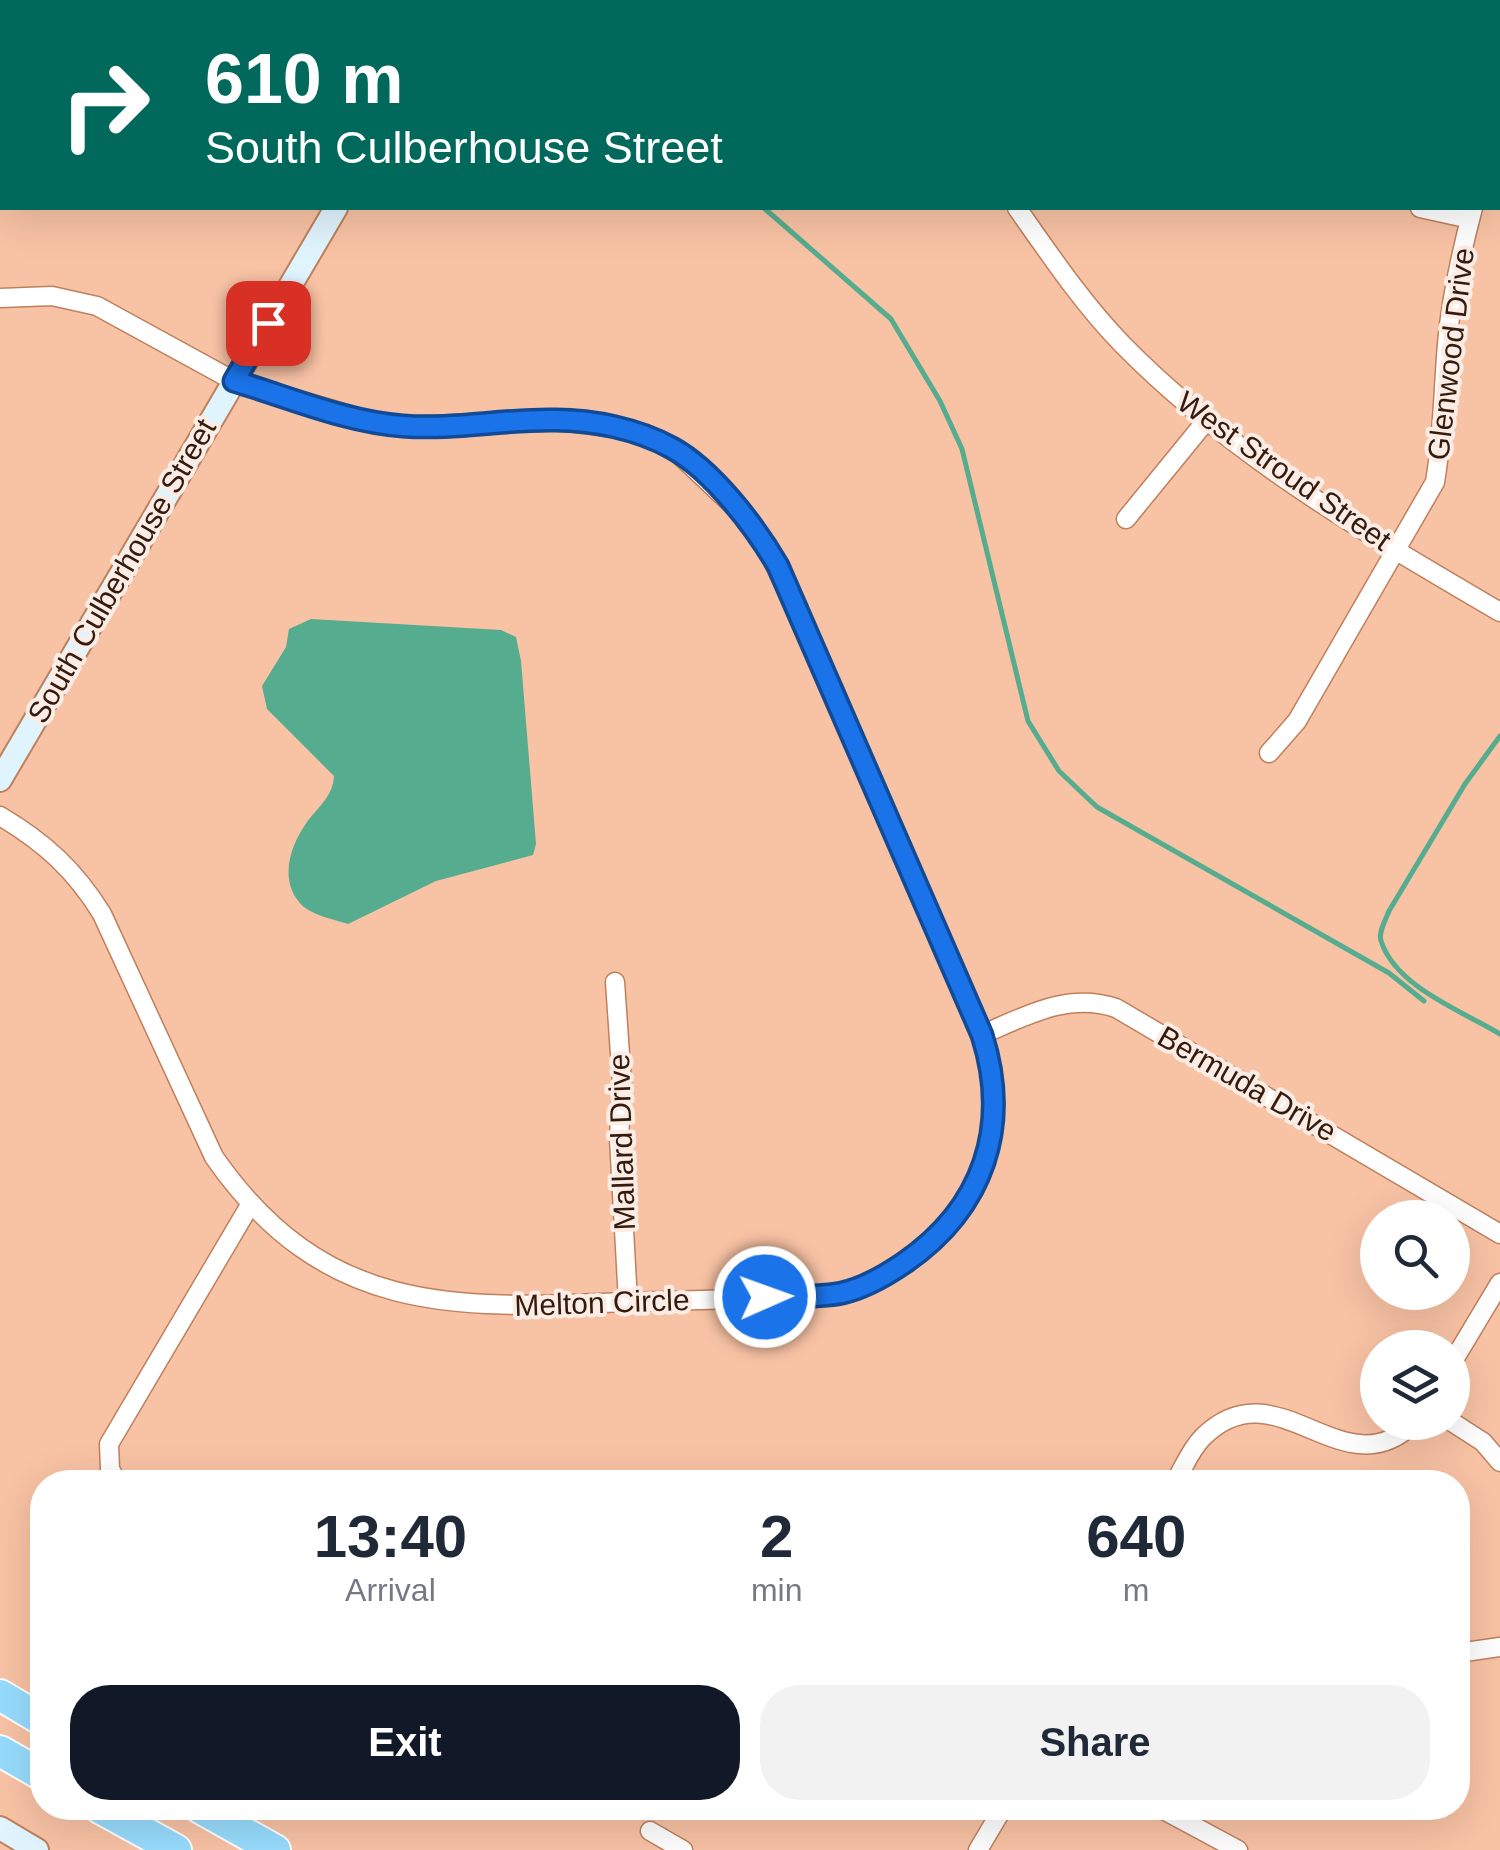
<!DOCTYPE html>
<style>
:root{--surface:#fff;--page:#f2f2f3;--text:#1f2937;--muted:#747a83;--accent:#111827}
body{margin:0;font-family:Arial,sans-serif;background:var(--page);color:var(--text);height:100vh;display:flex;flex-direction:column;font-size:38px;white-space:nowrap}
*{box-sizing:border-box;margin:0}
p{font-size:32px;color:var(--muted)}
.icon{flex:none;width:55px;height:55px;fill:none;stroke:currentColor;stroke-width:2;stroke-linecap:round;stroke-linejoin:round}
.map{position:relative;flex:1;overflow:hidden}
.details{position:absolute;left:30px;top:1470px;width:1440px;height:350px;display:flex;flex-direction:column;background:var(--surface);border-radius:40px;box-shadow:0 10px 40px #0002}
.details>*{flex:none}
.hud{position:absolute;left:0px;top:0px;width:1500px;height:210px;box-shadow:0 10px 40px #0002;background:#00695c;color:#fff;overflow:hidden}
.controls{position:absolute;left:1360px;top:1200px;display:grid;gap:20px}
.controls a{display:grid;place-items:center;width:110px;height:110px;border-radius:50%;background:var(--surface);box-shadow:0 10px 40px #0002;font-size:50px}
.pin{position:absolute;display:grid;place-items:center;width:85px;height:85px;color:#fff;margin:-42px;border-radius:20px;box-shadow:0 5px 15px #0006}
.me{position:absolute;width:110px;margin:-55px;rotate:88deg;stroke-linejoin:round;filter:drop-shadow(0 0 8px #0008)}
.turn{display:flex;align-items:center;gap:35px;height:210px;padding:0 40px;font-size:45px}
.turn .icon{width:130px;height:130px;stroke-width:2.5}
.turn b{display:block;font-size:70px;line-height:85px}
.eta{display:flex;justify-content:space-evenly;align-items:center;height:170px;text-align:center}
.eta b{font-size:60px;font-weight:600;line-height:70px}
.button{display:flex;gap:20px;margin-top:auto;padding:20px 40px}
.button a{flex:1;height:115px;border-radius:40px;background:var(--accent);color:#fff;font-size:40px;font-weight:600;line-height:115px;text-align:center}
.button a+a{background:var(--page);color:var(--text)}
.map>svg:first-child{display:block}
.water{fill:#55ac8f}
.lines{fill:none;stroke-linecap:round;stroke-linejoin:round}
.stream{stroke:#55ac8f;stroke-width:5}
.lane-casing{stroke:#bf805d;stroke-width:12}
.street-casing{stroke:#bf805d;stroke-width:21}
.secondary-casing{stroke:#bf805d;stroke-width:26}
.highway-casing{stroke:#fff;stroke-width:34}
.lane{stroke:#fff;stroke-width:9}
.street{stroke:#fff;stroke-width:18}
.secondary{stroke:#e0f4fe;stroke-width:22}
.highway{stroke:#97dcfd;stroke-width:30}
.route-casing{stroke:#114b97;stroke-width:25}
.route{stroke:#1a73e8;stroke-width:18}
.labels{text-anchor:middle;stroke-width:8;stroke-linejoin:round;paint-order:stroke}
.street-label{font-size:30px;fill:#341b0d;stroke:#fbede5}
</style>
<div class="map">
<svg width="1500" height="1850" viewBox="0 0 1500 1850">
<rect width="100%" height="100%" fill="#f8c2a4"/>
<path class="water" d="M311 619 501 630 516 637 521 661 536 844 533 855 436 881 348 924C333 919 309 915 299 902 279 878 291 844 307 822 319 806 333 796 334 776L267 709 262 686 286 647 289 629Z"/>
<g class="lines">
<g class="stream">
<polyline points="764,208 891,319 940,401 962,449 1028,721 1059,771 1097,807 1389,973 1424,1001"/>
<path d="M1500 736 1465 784 1389 911C1386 919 1378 932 1381 941 1396 987 1462 1011 1500 1034"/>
</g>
<g class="lane-casing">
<g id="lane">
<polyline points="135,0 136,2"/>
<polyline points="238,0 247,2"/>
<polyline points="573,0 577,2"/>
<polyline points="163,2 171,0"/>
<polyline points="504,2 506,0"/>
<polyline points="618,2 620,0"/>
</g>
</g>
<g class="street-casing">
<g id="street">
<polyline points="915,0 915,2"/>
<polyline points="1063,2 1074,0"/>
<polyline points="1498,111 1500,101"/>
<path d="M1017 208C1050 255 1083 304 1123 345 1232 456 1367 534 1500 612"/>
<polyline points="1420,208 1470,219"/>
<path d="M0 298 52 296 97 306 234 381 368 420 404 426 554 420 622 429 670 446 741 513 765 544 835 692 981 1035C1020 1156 959 1251 843 1293 772 1299 700 1300 629 1302 454 1309 325 1316 214 1157L102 914C75 870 44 842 0 816"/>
<polyline points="1126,519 1206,421"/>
<path d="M1269 753 1297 721 1435 482C1443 436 1443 390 1447 344 1451 297 1461 253 1473 208"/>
<polyline points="615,982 622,1083 619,1138 628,1302"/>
<path d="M981 1035C1026 1016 1067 992 1116 1008L1500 1234"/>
<polyline points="1452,1363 1500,1283"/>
<polyline points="1452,1422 1483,1442 1500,1462"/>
<polyline points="117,1482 110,1469 109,1444 250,1205"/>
<path d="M1175 1482C1184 1467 1190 1450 1203 1437 1278 1363 1343 1494 1415 1422"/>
<polyline points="1458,1653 1500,1647"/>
<polyline points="1160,1808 1238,1850"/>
<polyline points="650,1831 683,1850"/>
<polyline points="978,1850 1003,1808"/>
</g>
</g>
<g class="secondary-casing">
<g id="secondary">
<polyline points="456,2 458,0"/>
<polyline points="0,780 336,208"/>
<polyline points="0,1828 37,1850"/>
</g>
</g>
<g class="highway-casing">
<g id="highway">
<polyline points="0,1695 42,1720"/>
<polyline points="0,1751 42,1775"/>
<polyline points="100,1808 176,1850"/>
<polyline points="200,1808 275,1850"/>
</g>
</g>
<use href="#lane" class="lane"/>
<use href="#street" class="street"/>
<use href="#secondary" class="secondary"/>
<use href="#highway" class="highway"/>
</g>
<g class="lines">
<g class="route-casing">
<path id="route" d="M268 323 234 381C288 397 346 422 403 426 453 430 504 419 555 420 593 420 638 429 672 448 712 470 755 526 778 566L982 1035C1011 1126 984 1208 904 1263 885 1276 864 1288 842 1293 817 1298 790 1296 765 1297"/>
</g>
<use href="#route" class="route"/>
</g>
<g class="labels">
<g class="street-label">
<text transform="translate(1451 354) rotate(-83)" y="10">Glenwood Drive</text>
<text transform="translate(1284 471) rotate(35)" y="10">West Stroud Street</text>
<text transform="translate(122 571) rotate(-60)" y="10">South Culberhouse Street</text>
<text transform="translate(1247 1084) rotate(30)" y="10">Bermuda Drive</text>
<text transform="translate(622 1142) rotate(-92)" y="10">Mallard Drive</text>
<text transform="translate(602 1303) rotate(-2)" y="10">Melton Circle</text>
</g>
</g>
</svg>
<div class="controls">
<a><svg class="icon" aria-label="search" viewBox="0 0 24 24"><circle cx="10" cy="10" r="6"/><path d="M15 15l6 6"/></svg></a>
<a><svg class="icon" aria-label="layers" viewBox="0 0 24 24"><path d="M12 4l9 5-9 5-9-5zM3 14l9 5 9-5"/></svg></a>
</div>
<div class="pin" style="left:268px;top:323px;background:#d93025"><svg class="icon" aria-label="arrive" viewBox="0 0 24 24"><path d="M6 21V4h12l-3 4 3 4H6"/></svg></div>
<svg class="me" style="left:765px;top:1297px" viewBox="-20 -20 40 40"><circle r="17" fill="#1a73e8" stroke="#fff" stroke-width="3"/><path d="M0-11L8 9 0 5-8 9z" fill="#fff"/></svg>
<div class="hud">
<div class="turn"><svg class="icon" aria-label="right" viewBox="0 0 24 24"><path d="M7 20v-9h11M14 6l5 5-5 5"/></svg><div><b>610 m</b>South Culberhouse Street</div></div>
</div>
<section class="details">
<div class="eta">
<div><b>13:40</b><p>Arrival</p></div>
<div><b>2</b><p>min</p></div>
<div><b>640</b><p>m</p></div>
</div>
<div class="button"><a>Exit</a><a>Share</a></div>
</section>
</div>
